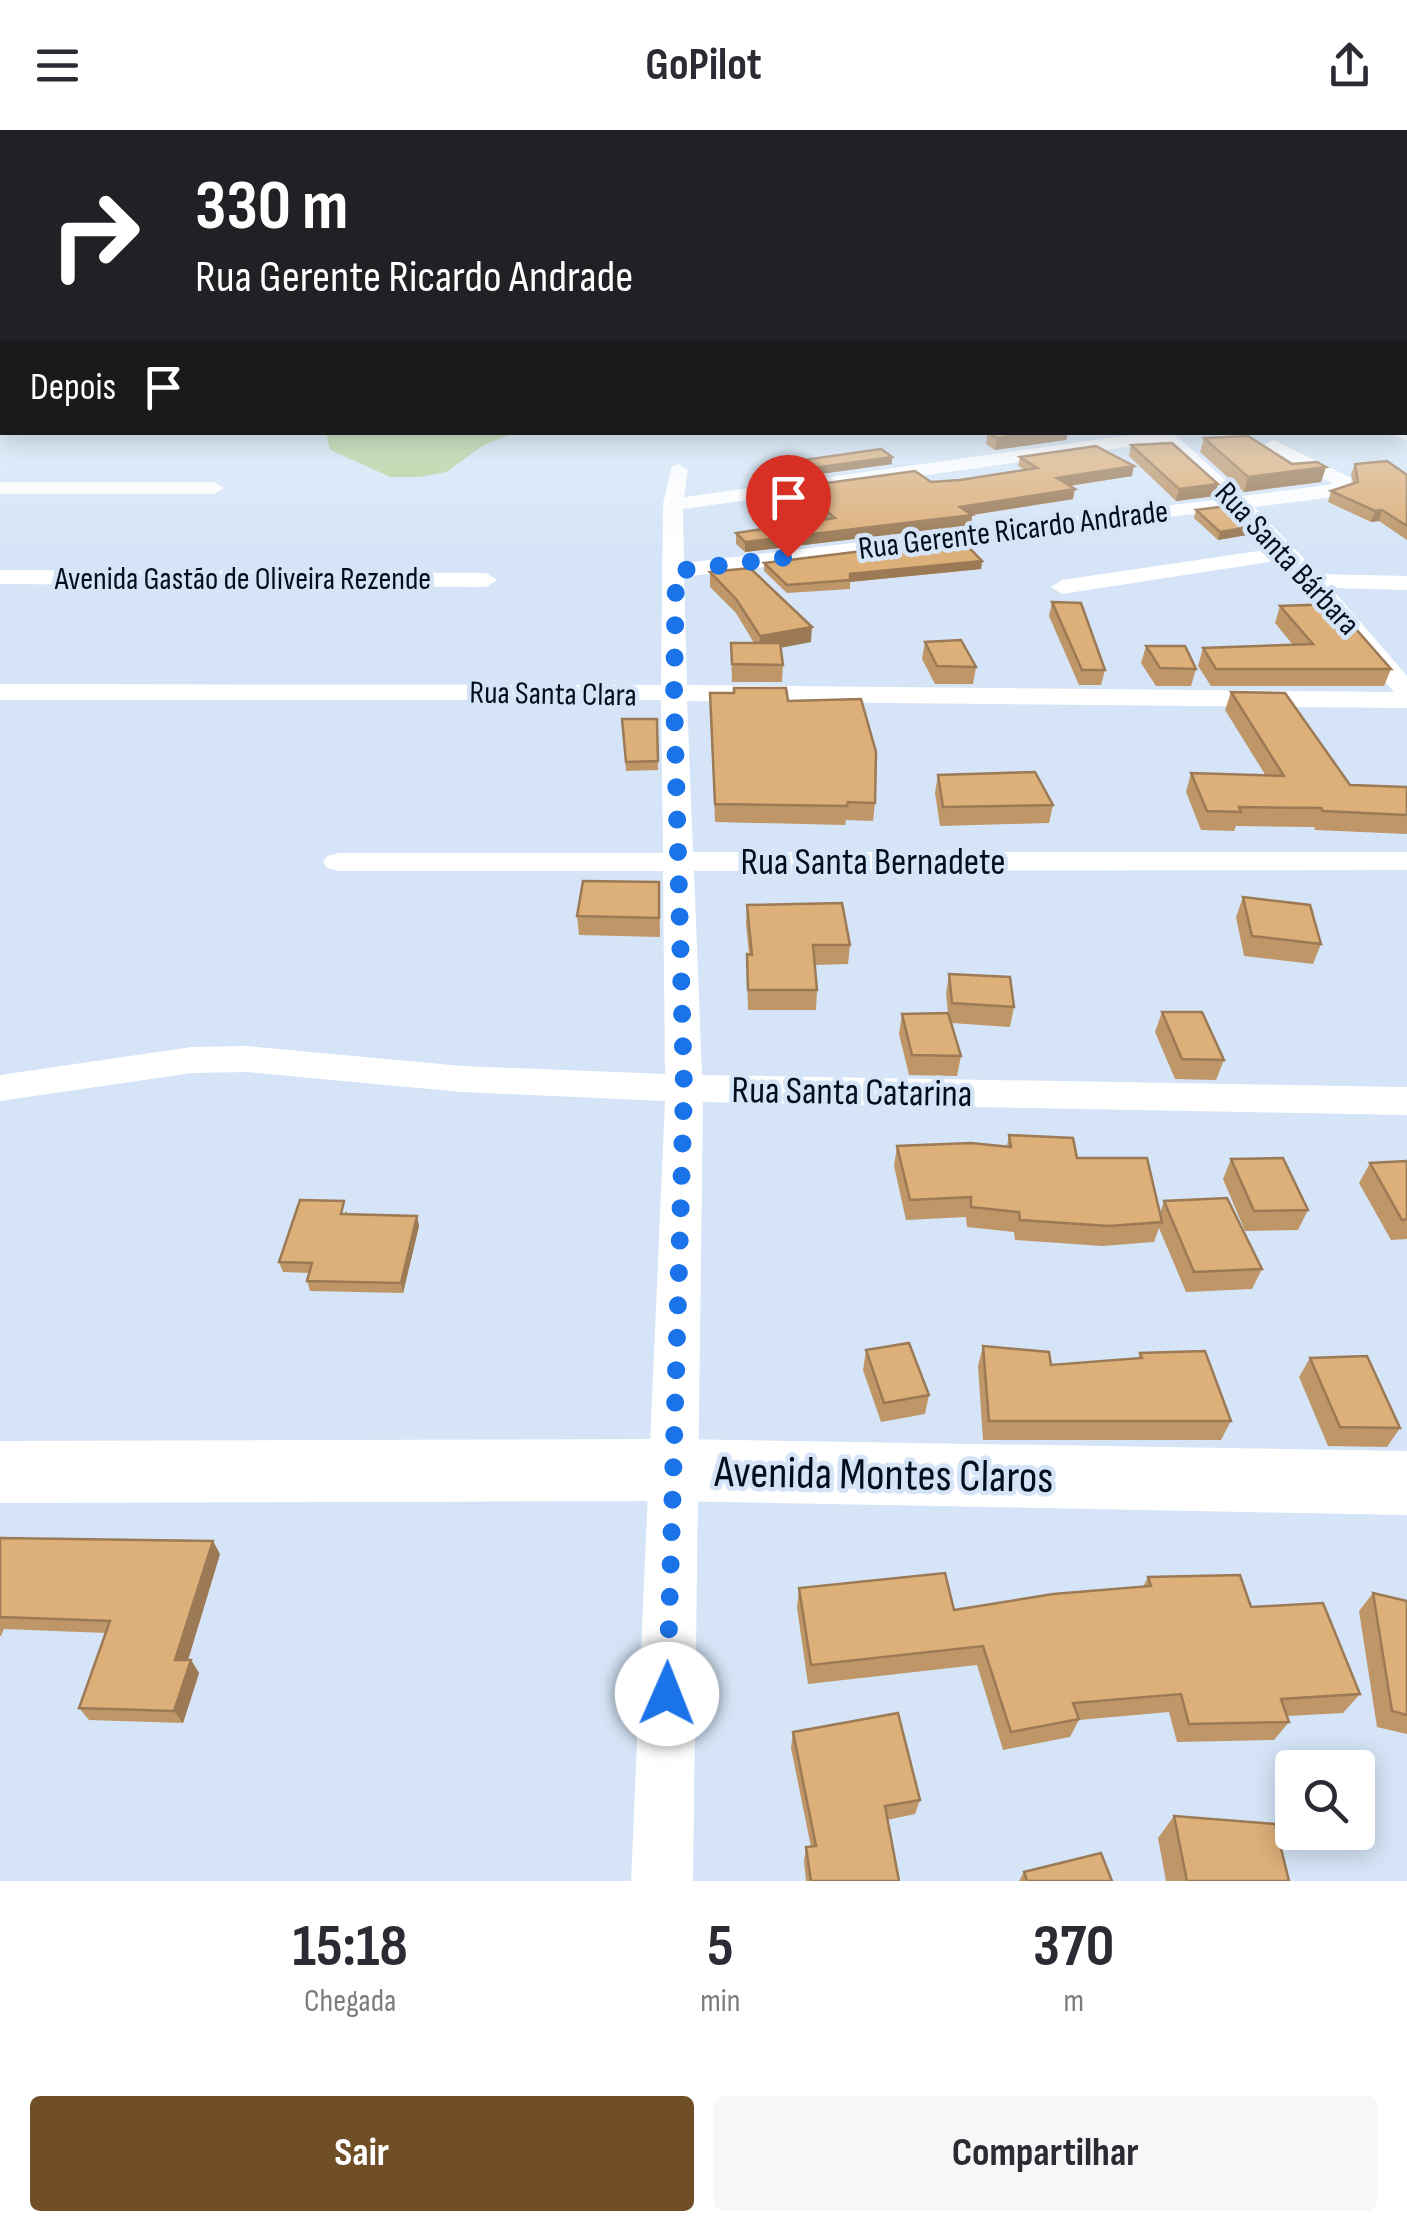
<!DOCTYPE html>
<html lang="pt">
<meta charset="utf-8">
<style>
:root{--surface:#fff;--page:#f7f7f7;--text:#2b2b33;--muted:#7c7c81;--accent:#704f26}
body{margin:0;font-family:"Sofia Sans Condensed",sans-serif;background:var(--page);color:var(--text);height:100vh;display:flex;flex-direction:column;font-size:38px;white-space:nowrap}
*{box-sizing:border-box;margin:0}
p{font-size:32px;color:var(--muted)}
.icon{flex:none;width:55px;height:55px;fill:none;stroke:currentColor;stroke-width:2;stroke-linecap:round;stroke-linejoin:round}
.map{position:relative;height:1751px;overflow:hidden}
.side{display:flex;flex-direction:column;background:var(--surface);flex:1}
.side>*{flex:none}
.guide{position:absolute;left:0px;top:0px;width:1408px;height:305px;box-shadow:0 5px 25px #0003;background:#202124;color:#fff;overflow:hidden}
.fabs{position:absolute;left:1275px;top:1620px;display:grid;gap:20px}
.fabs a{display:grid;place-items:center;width:100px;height:100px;border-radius:10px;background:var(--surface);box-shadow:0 5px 25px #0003;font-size:50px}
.pin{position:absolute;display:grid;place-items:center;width:85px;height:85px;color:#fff;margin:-102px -42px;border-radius:50% 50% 50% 0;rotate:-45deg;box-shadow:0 0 10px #0007}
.pin .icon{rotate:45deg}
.me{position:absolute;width:110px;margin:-55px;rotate:1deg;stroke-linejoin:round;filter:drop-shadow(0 0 8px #0008)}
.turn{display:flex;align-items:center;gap:35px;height:210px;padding:0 30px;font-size:45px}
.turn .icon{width:130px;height:130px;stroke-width:2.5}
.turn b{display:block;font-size:70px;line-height:85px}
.then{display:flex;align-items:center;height:95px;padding:0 30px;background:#0003;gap:20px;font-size:38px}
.eta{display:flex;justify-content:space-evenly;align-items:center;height:170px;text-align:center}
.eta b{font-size:60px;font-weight:700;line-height:70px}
.primary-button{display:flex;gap:20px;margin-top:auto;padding:20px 30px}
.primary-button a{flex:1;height:115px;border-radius:10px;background:var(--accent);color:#fff;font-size:40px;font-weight:700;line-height:115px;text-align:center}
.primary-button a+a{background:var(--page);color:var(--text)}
header{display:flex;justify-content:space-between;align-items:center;height:130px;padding:0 30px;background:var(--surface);font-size:45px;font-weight:700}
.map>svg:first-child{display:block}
.water{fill:#b1d195}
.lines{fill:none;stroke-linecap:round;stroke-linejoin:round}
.street{fill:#fff;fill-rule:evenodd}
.secondary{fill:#fff;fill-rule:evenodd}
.wall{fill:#be9668}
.shaded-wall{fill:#9b7a55}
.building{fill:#ddaf79;stroke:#9b7a55;stroke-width:2.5}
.route{stroke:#1a73e8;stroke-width:18;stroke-dasharray:0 32.4}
.labels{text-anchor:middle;stroke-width:9;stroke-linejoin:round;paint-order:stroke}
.far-street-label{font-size:32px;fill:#020e1c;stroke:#d5e5f7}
.street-label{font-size:38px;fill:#020e1c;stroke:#d5e5f7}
.near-street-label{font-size:45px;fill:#020e1c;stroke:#d5e5f7}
</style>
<header><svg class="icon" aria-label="menu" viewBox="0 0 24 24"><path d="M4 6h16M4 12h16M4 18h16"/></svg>GoPilot<svg class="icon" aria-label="share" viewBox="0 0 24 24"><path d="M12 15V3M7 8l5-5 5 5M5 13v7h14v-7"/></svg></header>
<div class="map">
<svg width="1407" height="1751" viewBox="0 0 1407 1751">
<rect width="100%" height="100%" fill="#d5e5f7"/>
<polygon class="water" points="326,303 326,302 514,303 484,315 446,342 420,347 391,347 330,320"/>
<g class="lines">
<g class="street">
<rect x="0" y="230" width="2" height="10"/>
<rect x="1405" y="234" width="2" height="10"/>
<polygon points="2,259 2,270 0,271 0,260"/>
<path d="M1153 302H1172L1243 366 1333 354 1268 319 1265 315 1274 310 1351 348V360L1327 368 1254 377 1319 444 1407 446V460L1331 458 1407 546V578L687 571 693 722H1407V740L694 741 702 945 1407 957V985L703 972 693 1751H631L665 971 462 962 247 942 192 943 0 971V945L192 917 247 916 462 936 665 944 663 741H338L327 738 323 732 327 726 338 723H663L661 570H0V554L661 555 663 374 672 336 679 334 688 340 684 367ZM1162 312 1223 369 684 433 683 379ZM1234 379 1272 419 1062 450 1051 457 1062 464 1282 430 1394 562 687 555 684 447Z"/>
<polygon points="0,352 214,352 224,358 214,364 0,364"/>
<polygon points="0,440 486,443 497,450 486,457 0,454"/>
</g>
<g class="secondary">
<polygon points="2,176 2,188 0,189 0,177"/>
<polygon points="1405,296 1407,311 1387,302 1405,302"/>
<polygon points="672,1309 1407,1321 1407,1385 672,1371 0,1373 0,1311"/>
</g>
</g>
<g class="wall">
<polygon points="988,302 1068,302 1066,310 995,320 986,314"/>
<polygon points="1204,308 1292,334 1326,337 1321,352 1244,362 1200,322"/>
<polygon points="1131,315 1218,354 1215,366 1176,371 1129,326"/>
<polygon points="892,327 892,334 777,350 768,343 768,335"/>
<polygon points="1020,327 1132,346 1069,356 1073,369 972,385 971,395 745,422 736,414 736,403 824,390 797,367 797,357 960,350 1025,340 1018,336"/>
<polygon points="1355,334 1407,345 1407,410 1379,391 1371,392 1328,372 1331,361 1353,353 1351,344"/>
<polygon points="1196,380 1253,404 1218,410 1194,388"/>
<polygon points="982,431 981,439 850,452 850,459 787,463 764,441 764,433"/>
<polygon points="710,442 811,512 781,517 783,535 782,552 732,552 731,513 754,513 736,483 710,457"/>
<polygon points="1052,472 1105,540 1101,555 1079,555 1049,486"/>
<polygon points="1280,476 1391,539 1384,556 1211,556 1198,536 1203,518 1293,515 1275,493"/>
<polygon points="925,512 976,537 973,554 935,554 922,529"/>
<polygon points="1146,516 1196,539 1191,556 1156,556 1141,533"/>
<polygon points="1231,562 1350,655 1407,657 1407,704 1315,700 1314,697 1236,696 1234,701 1201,700 1186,662 1191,643 1266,646 1225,580"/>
<polygon points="710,563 788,571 875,673 873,691 846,690 845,695 715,692"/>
<polygon points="622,589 657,589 658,640 626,641"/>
<polygon points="938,645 1053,675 1049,693 940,696 935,663"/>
<polygon points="659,752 660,807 579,805 577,786"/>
<polygon points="1243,767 1321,814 1313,834 1244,826 1236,787"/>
<polygon points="747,775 850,815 848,834 815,835 817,860 816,880 748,880 747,844 747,824 749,824 746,794"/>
<polygon points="949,844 1014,877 1010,897 951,893 961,926 957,946 909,945 899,904 902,884 948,883 946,864"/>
<polygon points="1162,882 1224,930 1216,950 1175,949 1155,902"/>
<polygon points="1009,1005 1077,1028 1160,1083 1164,1071 1262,1139 1252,1159 1186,1162 1159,1098 1154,1112 1102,1116 1015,1110 1014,1102 967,1097 966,1087 906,1090 894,1036 897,1016 1007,1016"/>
<polygon points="1231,1029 1308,1080 1298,1100 1245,1101 1223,1049"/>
<polygon points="1407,1031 1407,1109 1391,1110 1359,1053 1370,1033"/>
<polygon points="347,1081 347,1084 417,1086 419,1096 403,1163 310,1161 307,1151 309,1143 283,1142 279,1132"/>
<polygon points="983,1216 1051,1235 1138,1228 1140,1223 1231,1291 1221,1310 983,1310 978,1236"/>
<polygon points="866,1220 929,1265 925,1284 881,1292 863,1240"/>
<polygon points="1310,1228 1400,1298 1387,1317 1328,1316 1299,1247"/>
<polygon points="0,1408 220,1424 188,1530 191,1530 199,1543 183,1593 89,1590 79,1578 106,1503 4,1499 1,1506 0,1506"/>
<polygon points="1148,1447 1251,1477 1360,1564 1343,1583 1287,1586 1289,1592 1274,1610 1177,1612 1169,1582 1079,1590 1070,1607 1003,1620 977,1535 808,1554 797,1478 799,1458 954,1480 1143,1457"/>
<polygon points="1373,1463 1407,1471 1407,1604 1377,1597 1359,1481"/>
<polygon points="793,1602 920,1670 915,1684 887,1690 899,1751 806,1751 804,1731 806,1717 811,1717 791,1618"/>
<polygon points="1174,1686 1289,1751 1166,1751 1158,1708"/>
<polygon points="1024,1742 1112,1751 1019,1751"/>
</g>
<g class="shaded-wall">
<polygon points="1040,302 1068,302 1066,310 995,320 997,308"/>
<polygon points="892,327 892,334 777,350 777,343"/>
<polygon points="1134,336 1132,346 1055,358 1057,348"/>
<polygon points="1326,337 1321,352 1244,362 1248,347"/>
<polygon points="1218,354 1215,366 1176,371 1179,359"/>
<polygon points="1075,359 1073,369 959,387 960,377"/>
<polygon points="1382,380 1379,391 1371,392 1375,381"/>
<polygon points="972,385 971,395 745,422 745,412"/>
<polygon points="1255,396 1253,404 1218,410 1220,402"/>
<polygon points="982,431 981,439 849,452 850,444"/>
<polygon points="812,497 811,512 759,522 760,506"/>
<polygon points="417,1086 419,1096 403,1163 401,1153"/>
<polygon points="213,1411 220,1424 184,1543 175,1530"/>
<polygon points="191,1530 199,1543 183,1593 174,1581"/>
</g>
<g class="building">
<polygon points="1405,258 1407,259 1407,287 1405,288"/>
<polygon points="988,302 1040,302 997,308"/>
<polygon points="1248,306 1292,334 1317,332 1326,337 1248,347 1204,308"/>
<polygon points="1172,313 1218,354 1179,359 1131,315"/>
<polygon points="1096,316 1134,336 1057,348 1075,359 960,377 972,385 745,412 736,403 835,388 797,357 915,341 931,352 960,350 1037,338 1020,327"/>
<polygon points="881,319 892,327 777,343 768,335"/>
<polygon points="1387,331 1407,345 1407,396 1382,380 1375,381 1331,361 1358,352 1355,334"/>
<polygon points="1235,375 1255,396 1220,402 1196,380"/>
<polygon points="961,409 982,431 850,444 850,450 787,455 764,433"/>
<polygon points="750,438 812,497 760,506 736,469 710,442"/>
<polygon points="1052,472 1081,473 1105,540 1082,540"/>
<polygon points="1334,474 1391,539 1216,539 1203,518 1313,514 1280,476"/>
<polygon points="961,510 976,537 937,536 925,512"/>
<polygon points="731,513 780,513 783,535 732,534"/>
<polygon points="1146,516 1185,516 1196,539 1160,538"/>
<polygon points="734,558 786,558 788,571 861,569 876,622 875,673 848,672 847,676 715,674 710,563 734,563"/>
<polygon points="1231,562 1285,563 1350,655 1407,657 1407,685 1323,681 1321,678 1239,677 1241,682 1207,681 1191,643 1284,646"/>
<polygon points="622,589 657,589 658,631 626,632"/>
<polygon points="1035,642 1053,675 943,677 938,645"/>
<polygon points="583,751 659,752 659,788 577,786"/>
<polygon points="1243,767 1310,775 1321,814 1252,806"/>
<polygon points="842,773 850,815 813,815 817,860 748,860 747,824 752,825 747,775"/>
<polygon points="949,844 1010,847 1014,877 952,873"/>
<polygon points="1162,882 1202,882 1224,930 1182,929"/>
<polygon points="948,883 961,926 912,925 902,884"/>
<polygon points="1009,1005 1073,1008 1077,1028 1147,1028 1162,1092 1109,1096 1020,1090 1019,1082 971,1077 971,1067 910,1070 897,1016 971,1013 1011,1017"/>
<polygon points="1283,1028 1308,1080 1254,1081 1231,1029"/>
<polygon points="1407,1031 1407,1089 1402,1090 1370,1033"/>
<polygon points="1227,1068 1262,1139 1194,1142 1164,1071"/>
<polygon points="300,1070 344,1071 341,1084 417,1086 401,1153 307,1151 312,1133 279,1132"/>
<polygon points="909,1213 929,1265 884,1273 866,1220"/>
<polygon points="983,1216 1049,1222 1051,1235 1142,1228 1140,1223 1205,1221 1231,1291 989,1291"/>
<polygon points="1367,1226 1400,1298 1340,1297 1310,1228"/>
<polygon points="0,1408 213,1411 175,1530 191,1530 174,1581 79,1578 110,1491 0,1487"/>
<polygon points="945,1443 954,1480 1053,1464 1151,1456 1148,1447 1240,1445 1251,1477 1323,1473 1360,1564 1281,1569 1289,1592 1189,1594 1181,1564 1073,1573 1079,1589 1011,1602 983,1516 811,1535 799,1458"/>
<polygon points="1373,1463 1407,1471 1407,1585 1392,1581"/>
<polygon points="898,1583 920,1670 885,1676 899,1751 811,1751 806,1717 816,1716 793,1602"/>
<polygon points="1174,1686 1275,1694 1289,1751 1187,1751"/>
<polygon points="1101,1723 1112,1751 1027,1751 1024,1742"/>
</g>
<linearGradient id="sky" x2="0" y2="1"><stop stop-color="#92c0c7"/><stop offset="0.42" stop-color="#ecf3fb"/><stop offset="1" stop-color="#ecf3fb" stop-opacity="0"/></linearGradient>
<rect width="1407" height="420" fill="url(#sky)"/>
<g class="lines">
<polyline class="route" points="667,1564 684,958 674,566 676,441 788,427"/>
</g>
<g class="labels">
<g class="far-street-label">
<text transform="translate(1013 399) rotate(-7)" y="11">Rua Gerente Ricardo Andrade</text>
<text transform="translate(1288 428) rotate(47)" y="11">Rua Santa Bárbara</text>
<text x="243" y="459">Avenida Gastão de Oliveira Rezende</text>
<text transform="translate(553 563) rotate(1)" y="11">Rua Santa Clara</text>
</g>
<g class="street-label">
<text x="873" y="744">Rua Santa Bernadete</text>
<text transform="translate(852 961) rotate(1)" y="13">Rua Santa Catarina</text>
</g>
<g class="near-street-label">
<text transform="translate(884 1343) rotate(1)" y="16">Avenida Montes Claros</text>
</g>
</g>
</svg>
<div class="fabs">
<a><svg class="icon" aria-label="search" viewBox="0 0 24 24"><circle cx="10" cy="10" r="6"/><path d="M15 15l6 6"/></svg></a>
</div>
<div class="pin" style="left:788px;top:427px;background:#d93025"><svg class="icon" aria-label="arrive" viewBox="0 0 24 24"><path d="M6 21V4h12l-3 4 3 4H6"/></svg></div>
<svg class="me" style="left:667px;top:1564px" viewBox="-20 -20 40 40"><circle r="19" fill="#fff"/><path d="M0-13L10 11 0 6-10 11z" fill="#1a73e8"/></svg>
<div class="guide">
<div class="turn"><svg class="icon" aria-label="right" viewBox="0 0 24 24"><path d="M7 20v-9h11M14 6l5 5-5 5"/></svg><div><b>330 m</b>Rua Gerente Ricardo Andrade</div></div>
<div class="then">Depois<svg class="icon" aria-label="arrive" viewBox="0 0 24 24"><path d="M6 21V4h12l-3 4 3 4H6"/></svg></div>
</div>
</div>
<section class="side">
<div class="eta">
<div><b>15:18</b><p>Chegada</p></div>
<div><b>5</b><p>min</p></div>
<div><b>370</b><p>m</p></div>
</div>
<div class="primary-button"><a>Sair</a><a>Compartilhar</a></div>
</section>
